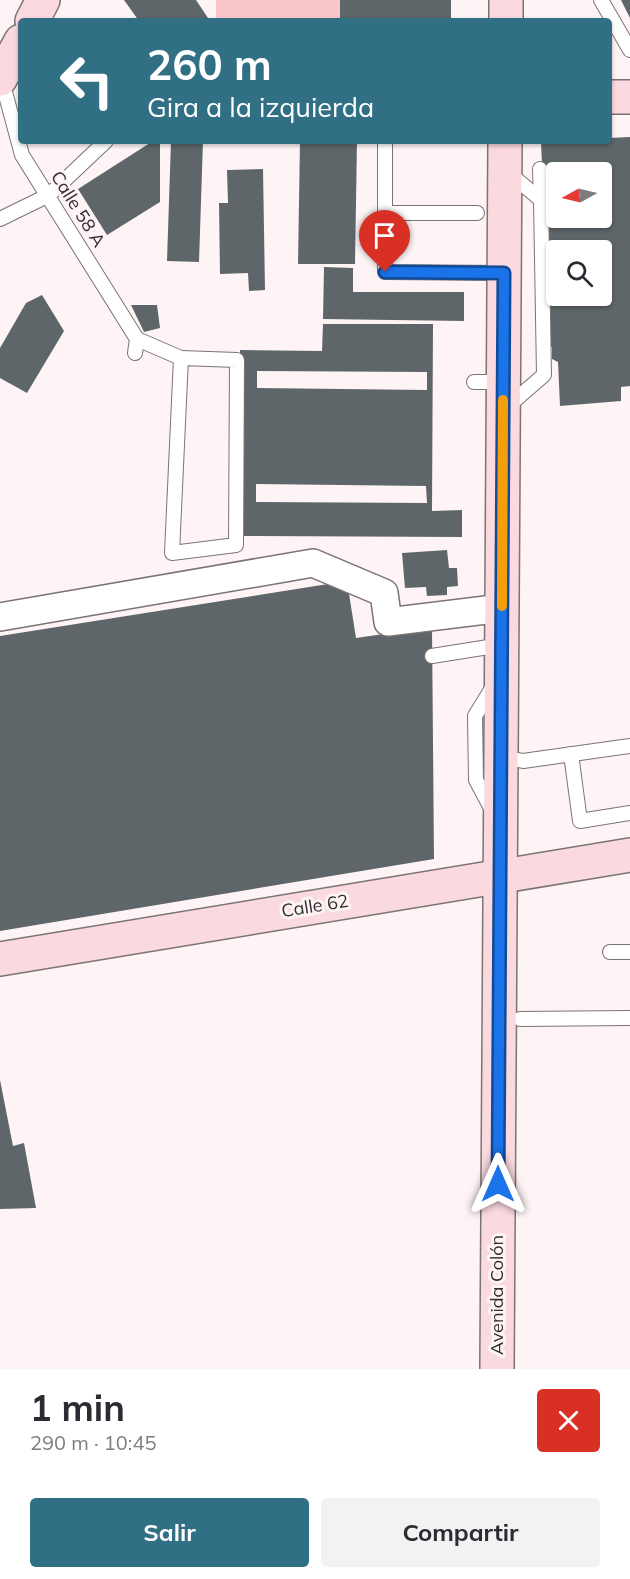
<!DOCTYPE html>
<html lang="es">
<meta charset="utf-8">
<style>
:root{--surface:#fff;--page:#f2f2f3;--text:#2b2b33;--muted:#7c7c81;--accent:#316f85}
body{margin:0;font-family:Mulish,sans-serif;background:var(--page);color:var(--text);height:100vh;display:flex;flex-direction:column;font-size:22px;white-space:nowrap}
*{box-sizing:border-box;margin:0}
p{font-size:20px;color:var(--muted)}
.icon{flex:none;width:33px;height:33px;fill:none;stroke:currentColor;stroke-width:2;stroke-linecap:round;stroke-linejoin:round}
.map{position:relative;height:1369px;overflow:hidden}
.details{display:flex;flex-direction:column;background:var(--surface);flex:1}
.details>*{flex:none}
.hud{position:absolute;left:18px;top:18px;width:594px;height:126px;border-radius:6px;box-shadow:0 2px 4px #0004;background:#316f85;color:#fff;overflow:hidden}
.needle{width:39px;rotate:262deg}
.fabs{position:absolute;left:546px;top:162px;display:grid;gap:12px}
.fabs a{display:grid;place-items:center;width:66px;height:66px;border-radius:6px;background:var(--surface);box-shadow:0 2px 4px #0004;font-size:30px}
.pin{position:absolute;display:grid;place-items:center;width:51px;height:51px;color:#fff;margin:-62px -26px;border-radius:50% 50% 50% 0;rotate:-45deg;box-shadow:0 0 6px #0007}
.pin .icon{rotate:45deg}
.me{position:absolute;width:66px;margin:-33px;rotate:0deg;stroke-linejoin:round;filter:drop-shadow(0 0 4px #0008)}
.turn{display:flex;align-items:center;gap:21px;height:126px;padding:0 30px;font-size:27px}
.turn .icon{width:78px;height:78px;stroke-width:2.5}
.turn b{display:block;font-size:42px;line-height:51px}
.round{display:grid;place-items:center;flex:none;width:63px;height:63px;border-radius:6px;background:var(--page)}
.head{display:flex;align-items:center;justify-content:space-between;height:102px;padding:0 30px}
h1{font-size:36px;font-weight:700;line-height:45px}
.primary-button{display:flex;gap:12px;margin-top:auto;padding:12px 30px}
.primary-button a{flex:1;height:69px;border-radius:6px;background:var(--accent);color:#fff;font-size:24px;font-weight:700;line-height:69px;text-align:center}
.primary-button a+a{background:var(--page);color:var(--text)}
.map>svg:first-child{display:block}
.green{fill:#f9c6cc}
.building{fill:#5e6669;fill-rule:evenodd}
.lines{fill:none;stroke-linecap:round;stroke-linejoin:round}
.lane-casing{stroke:#7b7374;stroke-width:16}
.street-casing{stroke:#7b7374;stroke-width:30}
.secondary-casing{stroke:#7b7374;stroke-width:36}
.lane{stroke:#fff;stroke-width:14}
.street{stroke:#fff;stroke-width:27}
.secondary{stroke:#fad9df;stroke-width:33}
.route-casing{stroke:#114b97;stroke-width:15}
.route{stroke:#1a73e8;stroke-width:10}
.slow{stroke:#f59e0b;stroke-width:10}
.labels{text-anchor:middle;stroke-width:6;stroke-linejoin:round;paint-order:stroke}
.street-label{font-size:18px;fill:#312e2e;stroke:#fef4f5}
</style>
<div class="map">
<svg width="630" height="1369" viewBox="0 0 630 1369">
<rect width="100%" height="100%" fill="#fef4f5"/>
<rect class="green" x="216" y="0" width="124" height="21"/>
<g class="building">
<polygon points="124,0 196,0 210,21 139,21"/>
<rect x="340" y="0" width="111" height="21"/>
<polygon points="621,0 630,0 630,18"/>
<path d="M630 137V386L621 387V401L560 406 558 362 552 359V347H541L537 336V310L548 305 541 142 609 141V138ZM556 172H602V218H556ZM556 250H602V296H556Z"/>
<polygon points="153,141 160,141 160,202 107,235 78,189"/>
<polygon points="171,141 203,141 199,262 167,261"/>
<polygon points="300,141 357,141 355,264 298,264"/>
<polygon points="263,169 265,290 249,291 248,273 220,274 219,203 228,203 227,170"/>
<polygon points="324,267 353,268 353,292 464,292 464,321 323,319"/>
<polygon points="42,295 64,331 27,393 0,378 0,348 26,303"/>
<polygon points="131,305 157,305 160,328 144,332"/>
<path d="M323 324H433L432 511 462 510V537L239 536 240 350 322 351ZM257 371 427 372V390L257 388ZM256 484 426 486 427 503 256 502Z"/>
<polygon points="447,550 449,568 457,568 458,586 447,587 447,595 427,596 426,587 405,588 402,553"/>
<polygon points="347,581 356,638 432,627 434,859 0,931 0,636"/>
<polygon points="0,1080 13,1146 24,1143 36,1208 0,1209"/>
</g>
<g class="lines">
<g class="lane-casing">
<g id="lane">
<polyline points="601,0 630,50"/>
<polyline points="1,77 22,155 137,339 135,353"/>
<polyline points="385,141 385,272 504,273"/>
<polyline points="540,169 541,200"/>
<polyline points="385,213 477,213"/>
<polyline points="0,219 49,195 106,141"/>
<polyline points="137,339 181,358"/>
<polygon points="181,358 237,360 236,545 172,553"/>
<polyline points="474,382 503,382"/>
<polyline points="507,407 544,375 541,200 509,173"/>
<polyline points="432,656 501,645"/>
<polyline points="504,751 513,759 523,761 630,746"/>
<polyline points="571,754 580,821 630,813"/>
<polyline points="492,810 476,780 475,716 494,685"/>
<polyline points="610,952 630,952"/>
<polyline points="520,1019 630,1018"/>
</g>
</g>
<g class="street-casing">
<polyline id="street" points="0,617 313,563 384,593 388,622 486,610"/>
</g>
<g class="secondary-casing">
<g id="secondary">
<polyline points="32,21 43,0"/>
<polyline points="506,21 506,0"/>
<polyline points="0,79 21,41"/>
<polyline points="609,97 630,97"/>
<polyline points="0,959 630,855"/>
<polyline points="497,1369 505,141"/>
</g>
</g>
<use href="#lane" class="lane"/>
<use href="#street" class="street"/>
<use href="#secondary" class="secondary"/>
</g>
<g class="lines">
<g class="route-casing">
<polyline id="route" points="385,272 504,273 498,1184"/>
</g>
<use href="#route" class="route"/>
<polyline class="slow" points="502,606 503,400"/>
</g>
<g class="labels">
<g class="street-label">
<text transform="translate(78 209) rotate(58)" y="6">Calle 58 A</text>
<text transform="translate(315 906) rotate(-9)" y="6">Calle 62</text>
<text transform="translate(497 1295) rotate(-90)" y="6">Avenida Colón</text>
</g>
</g>
</svg>
<div class="fabs">
<a><svg class="needle" viewBox="-14 -14 28 28"><path d="M0-13l5 13h-10z" fill="#e53935"/><path d="M0 13l5-13h-10z" fill="#7c7c81"/></svg></a>
<a><svg class="icon" aria-label="search" viewBox="0 0 24 24"><circle cx="10" cy="10" r="6"/><path d="M15 15l6 6"/></svg></a>
</div>
<div class="pin" style="left:385px;top:272px;background:#d93025"><svg class="icon" aria-label="arrive" viewBox="0 0 24 24"><path d="M6 21V4h12l-3 4 3 4H6"/></svg></div>
<svg class="me" style="left:498px;top:1184px" viewBox="-20 -20 40 40"><path d="M0-17L14 15 0 8-14 15z" fill="#1a73e8" stroke="#fff" stroke-width="4"/></svg>
<div class="hud">
<div class="turn"><svg class="icon" aria-label="left" viewBox="0 0 24 24"><path d="M17 20v-9H6M10 6l-5 5 5 5"/></svg><div><b>260 m</b>Gira a la izquierda</div></div>
</div>
</div>
<section class="details">
<div class="head"><div><h1>1 min</h1><p>290 m · 10:45</p></div><a class="round" style="background:#d93025;color:#fff"><svg class="icon" aria-label="close" viewBox="0 0 24 24"><path d="M6 6l12 12M18 6L6 18"/></svg></a></div>
<div class="primary-button"><a>Salir</a><a>Compartir</a></div>
</section>
